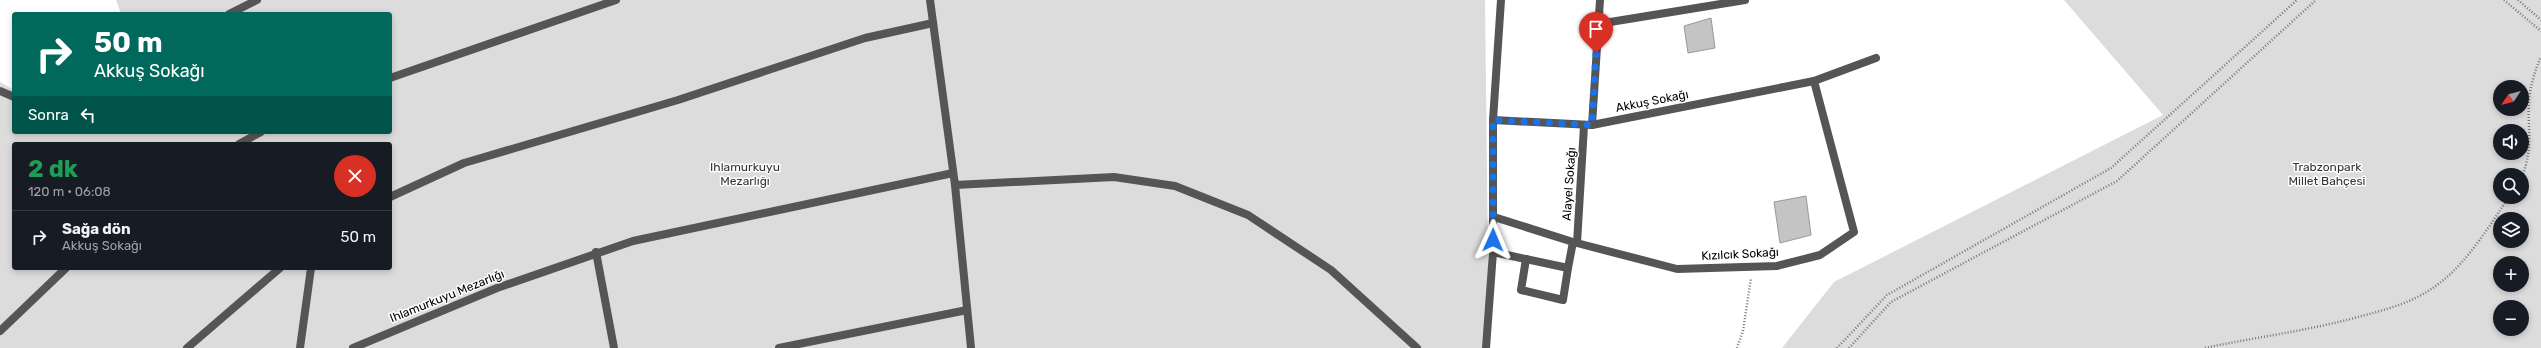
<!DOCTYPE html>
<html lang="tr">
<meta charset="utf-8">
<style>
:root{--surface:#171b24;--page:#242831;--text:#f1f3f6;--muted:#9ea1a6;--line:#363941}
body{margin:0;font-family:Rubik,sans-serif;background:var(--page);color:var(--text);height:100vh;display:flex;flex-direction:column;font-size:15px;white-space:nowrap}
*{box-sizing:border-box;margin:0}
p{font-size:13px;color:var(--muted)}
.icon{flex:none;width:22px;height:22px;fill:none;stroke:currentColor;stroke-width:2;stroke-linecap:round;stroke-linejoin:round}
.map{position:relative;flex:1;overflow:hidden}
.sheet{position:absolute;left:12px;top:142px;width:380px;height:128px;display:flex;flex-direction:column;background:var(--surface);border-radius:4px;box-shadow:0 2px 6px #0003}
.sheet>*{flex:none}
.hud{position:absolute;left:12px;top:12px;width:380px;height:122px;border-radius:4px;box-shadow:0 2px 6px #0003;background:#00695c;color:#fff;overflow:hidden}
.needle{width:26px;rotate:235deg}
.tools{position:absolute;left:2493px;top:80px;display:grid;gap:8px}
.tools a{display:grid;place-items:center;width:36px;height:36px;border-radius:50%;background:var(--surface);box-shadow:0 2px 6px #0003;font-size:20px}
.pin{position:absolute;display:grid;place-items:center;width:34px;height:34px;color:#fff;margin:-41px -17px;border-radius:50% 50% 50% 0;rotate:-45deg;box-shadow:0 0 4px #0007}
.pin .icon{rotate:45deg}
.me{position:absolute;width:44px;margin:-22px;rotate:1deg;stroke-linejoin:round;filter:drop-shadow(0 0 3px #0008)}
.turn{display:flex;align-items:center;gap:14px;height:84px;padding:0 16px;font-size:18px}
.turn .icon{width:52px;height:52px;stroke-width:2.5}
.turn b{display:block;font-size:28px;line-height:34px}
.then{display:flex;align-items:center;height:38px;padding:0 16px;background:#0003;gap:8px;font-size:15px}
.round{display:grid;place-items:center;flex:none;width:42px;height:42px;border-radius:21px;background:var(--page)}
.headline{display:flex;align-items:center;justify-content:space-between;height:68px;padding:0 16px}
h1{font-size:24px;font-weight:700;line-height:30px;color:#1e9e55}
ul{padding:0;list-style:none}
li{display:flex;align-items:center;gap:12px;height:52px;padding:0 16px;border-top:1px solid var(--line)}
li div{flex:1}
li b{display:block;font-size:15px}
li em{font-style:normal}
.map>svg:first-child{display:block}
.green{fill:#dcdcdc;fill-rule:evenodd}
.building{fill:#c4c4c4;stroke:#999}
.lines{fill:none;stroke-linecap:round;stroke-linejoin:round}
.path{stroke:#777;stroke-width:2.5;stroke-dasharray:1 2;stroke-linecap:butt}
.minor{stroke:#555;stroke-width:8}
.route{stroke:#1a73e8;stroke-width:7;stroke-dasharray:0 12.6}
.labels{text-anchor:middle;stroke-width:3;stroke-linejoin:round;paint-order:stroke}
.street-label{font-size:12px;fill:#000;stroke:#fff}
.park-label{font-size:12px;fill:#333;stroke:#fff}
</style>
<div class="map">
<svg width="2541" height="348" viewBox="0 0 2541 348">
<rect width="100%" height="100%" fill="#fff"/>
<g class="green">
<path d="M116 0H1485L1489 348H0V82L14 90V132H390V14H121ZM14 144H390V268H14Z"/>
<path d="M2064 0H2541V348H1782L1834 282 2163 115ZM2500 87H2522V109H2500ZM2500 131H2522V153H2500ZM2500 175H2522V197H2500ZM2500 219H2522V241H2500ZM2500 263H2522V285H2500ZM2500 307H2522V329H2500Z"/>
</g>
<g class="building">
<polygon points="1711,18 1715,48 1688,53 1684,26"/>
<polygon points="1806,196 1811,235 1780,243 1774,202"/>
</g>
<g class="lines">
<g class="path">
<polyline points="2504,0 2541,31"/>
<polyline points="2518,0 2541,20"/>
<path d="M2522 177C2534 145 2527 129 2529 98 2531 84 2535 70 2541 57"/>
<polyline points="1737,348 1743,331 1751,278"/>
<polyline points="1837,348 1887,295 2111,168 2297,0"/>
<polyline points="1849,348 1891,302 2117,181 2316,0"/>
<path d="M2205 348C2256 337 2307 331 2358 317 2388 309 2416 302 2441 282 2469 260 2489 226 2509 197"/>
</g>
<g class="minor">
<polyline points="930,0 955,185 971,348"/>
<polyline points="229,14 257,0"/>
<polyline points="1598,24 1745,0"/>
<polyline points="390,78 616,0"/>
<polyline points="0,91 14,97"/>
<polyline points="1493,120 1592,125 1814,81 1876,58"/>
<polyline points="1592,125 1600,0"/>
<polyline points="239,144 261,132"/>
<polyline points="955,185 1114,177 1175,186 1248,215 1331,270 1417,348"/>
<polyline points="390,197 464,163 678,100 865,38 933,23"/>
<polyline points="1494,217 1573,242 1677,269 1777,266 1820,255 1854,232 1814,81"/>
<polyline points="1577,243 1584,126"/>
<polyline points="596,252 614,348"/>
<polyline points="1493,252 1568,268 1573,242"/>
<polyline points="1526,259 1521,290 1563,300 1568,268"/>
<polyline points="0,331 66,268"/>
<polyline points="187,348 280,268"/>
<polyline points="300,348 311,268"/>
<polyline points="353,348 497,288 633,241 953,173"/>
<polyline points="779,348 967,310"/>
<polyline points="1486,348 1493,252 1493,120 1501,0"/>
</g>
</g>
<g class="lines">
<polyline class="route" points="1493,240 1493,120 1592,125 1596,53"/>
</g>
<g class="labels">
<g class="street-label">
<text transform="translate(1652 101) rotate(-11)" y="4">Akkuş Sokağı</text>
<text transform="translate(1569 184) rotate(-86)" y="4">Alayel Sokağı</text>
<text transform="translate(1740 254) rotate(-3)" y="4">Kızılcık Sokağı</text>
<text transform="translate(447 296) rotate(-22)" y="4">Ihlamurkuyu Mezarlığı</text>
</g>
<g class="park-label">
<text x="745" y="171">Ihlamurkuyu<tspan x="745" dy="14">Mezarlığı</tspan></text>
<text x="2327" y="171">Trabzonpark<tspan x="2327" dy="14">Millet Bahçesi</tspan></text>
</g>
</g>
</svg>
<div class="tools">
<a><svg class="needle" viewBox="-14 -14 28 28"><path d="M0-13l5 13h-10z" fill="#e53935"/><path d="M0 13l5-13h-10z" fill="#9ea1a6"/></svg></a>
<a><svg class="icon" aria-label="sound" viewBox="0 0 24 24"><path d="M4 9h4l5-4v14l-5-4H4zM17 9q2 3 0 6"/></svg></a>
<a><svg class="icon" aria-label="search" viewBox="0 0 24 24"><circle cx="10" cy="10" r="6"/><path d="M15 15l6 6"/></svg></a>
<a><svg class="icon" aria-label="layers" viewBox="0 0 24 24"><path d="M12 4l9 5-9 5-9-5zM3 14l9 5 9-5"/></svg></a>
<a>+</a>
<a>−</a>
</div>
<div class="pin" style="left:1596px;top:53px;background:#d93025"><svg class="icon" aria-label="arrive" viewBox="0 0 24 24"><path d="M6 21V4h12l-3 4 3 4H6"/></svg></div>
<svg class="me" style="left:1493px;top:240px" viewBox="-20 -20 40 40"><path d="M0-17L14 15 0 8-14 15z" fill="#1a73e8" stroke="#fff" stroke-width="4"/></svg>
<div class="hud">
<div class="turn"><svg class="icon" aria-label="right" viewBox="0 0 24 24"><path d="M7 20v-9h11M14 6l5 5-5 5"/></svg><div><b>50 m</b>Akkuş Sokağı</div></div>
<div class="then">Sonra<svg class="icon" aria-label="left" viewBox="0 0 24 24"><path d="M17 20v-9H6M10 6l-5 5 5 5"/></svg></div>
</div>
<section class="sheet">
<div class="headline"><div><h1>2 dk</h1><p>120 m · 06:08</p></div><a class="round" style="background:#d93025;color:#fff"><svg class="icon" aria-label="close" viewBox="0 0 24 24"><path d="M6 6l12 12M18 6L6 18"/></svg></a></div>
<ul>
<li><svg class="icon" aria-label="right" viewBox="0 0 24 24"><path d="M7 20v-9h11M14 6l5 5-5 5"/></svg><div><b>Sağa dön</b><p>Akkuş Sokağı</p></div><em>50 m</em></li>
</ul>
</section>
</div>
